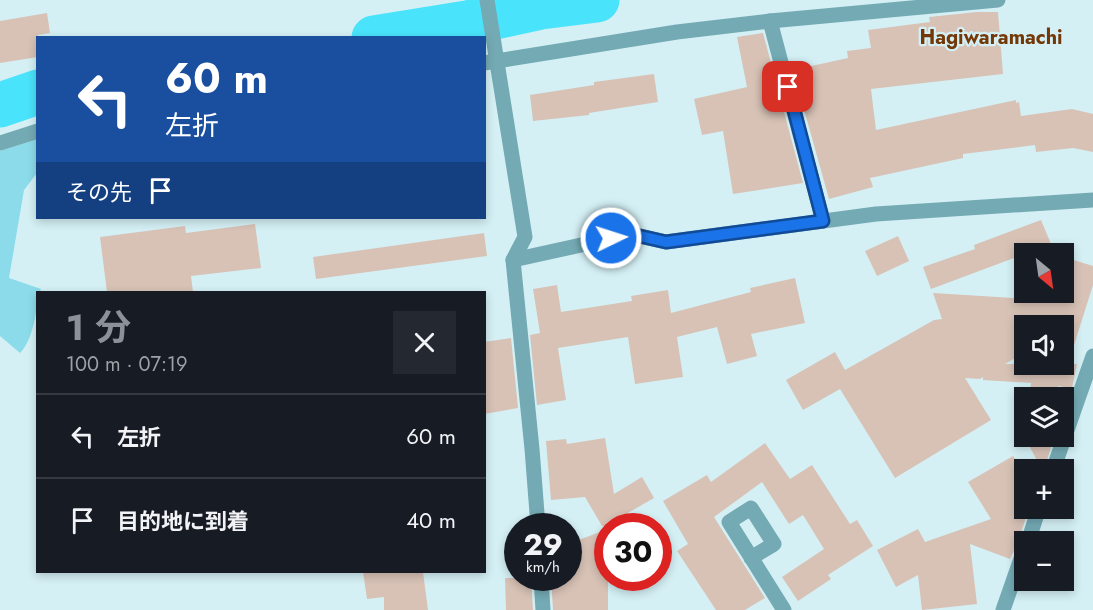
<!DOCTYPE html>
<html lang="ja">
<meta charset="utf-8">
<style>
:root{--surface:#171b24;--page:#242831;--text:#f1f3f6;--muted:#9ea1a6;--line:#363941;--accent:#8c9099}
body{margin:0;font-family:Jost,"Noto Sans JP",sans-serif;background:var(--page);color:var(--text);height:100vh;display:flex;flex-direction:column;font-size:22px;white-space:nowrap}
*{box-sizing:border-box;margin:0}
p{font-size:20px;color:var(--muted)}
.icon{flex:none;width:33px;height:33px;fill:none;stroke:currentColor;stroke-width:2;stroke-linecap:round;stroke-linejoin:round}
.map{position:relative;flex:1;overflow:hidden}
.sheet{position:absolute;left:36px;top:291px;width:450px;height:282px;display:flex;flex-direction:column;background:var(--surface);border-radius:0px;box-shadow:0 3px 9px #0003}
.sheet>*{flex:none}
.hud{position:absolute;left:36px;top:36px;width:450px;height:183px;border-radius:0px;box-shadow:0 3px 9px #0003;background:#1a4fa0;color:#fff;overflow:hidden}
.needle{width:39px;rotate:151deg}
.fabs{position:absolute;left:1014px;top:243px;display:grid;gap:12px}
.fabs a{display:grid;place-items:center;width:60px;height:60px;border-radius:0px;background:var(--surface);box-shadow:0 3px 9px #0003;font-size:30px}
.speed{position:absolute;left:504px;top:513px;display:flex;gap:12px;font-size:30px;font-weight:700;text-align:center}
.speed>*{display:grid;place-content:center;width:78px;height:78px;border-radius:50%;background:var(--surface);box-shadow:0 3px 9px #0003;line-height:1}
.speed small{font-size:15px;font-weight:400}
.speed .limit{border:9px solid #d22;background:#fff;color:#111}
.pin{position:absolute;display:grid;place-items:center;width:51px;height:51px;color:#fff;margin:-26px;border-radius:12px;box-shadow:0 3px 9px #0006}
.me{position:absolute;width:66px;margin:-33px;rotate:86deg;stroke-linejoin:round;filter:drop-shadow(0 0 4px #0008)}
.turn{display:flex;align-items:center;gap:21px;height:126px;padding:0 30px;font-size:27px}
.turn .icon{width:78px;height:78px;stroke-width:2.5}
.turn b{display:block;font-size:42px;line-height:51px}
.then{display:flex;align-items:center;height:57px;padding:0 30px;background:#0003;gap:12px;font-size:22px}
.round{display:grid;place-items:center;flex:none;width:63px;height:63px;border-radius:0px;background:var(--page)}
.headline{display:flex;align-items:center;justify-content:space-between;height:102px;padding:0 30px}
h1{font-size:36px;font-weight:700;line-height:45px;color:var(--accent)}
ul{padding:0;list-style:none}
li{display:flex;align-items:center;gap:18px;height:84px;padding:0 30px;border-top:2px solid var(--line)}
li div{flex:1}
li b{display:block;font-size:22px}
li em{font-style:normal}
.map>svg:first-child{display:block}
.green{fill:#8cdbea}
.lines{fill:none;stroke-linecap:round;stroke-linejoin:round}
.river{stroke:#49e3fb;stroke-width:45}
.building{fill:#d8c2b6}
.minor{stroke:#74aab4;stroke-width:15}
.route-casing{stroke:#114b97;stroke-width:15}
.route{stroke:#1a73e8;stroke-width:10}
.labels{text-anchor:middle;stroke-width:4.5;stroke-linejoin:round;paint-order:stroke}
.quarter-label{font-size:20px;font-weight:bold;fill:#733808;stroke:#d4f0f5}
</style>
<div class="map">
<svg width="1093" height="610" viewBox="0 0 1093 610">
<rect width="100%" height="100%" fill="#d4f0f5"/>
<path class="green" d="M37 139V173L24 190 9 278 41 289 40 292H38C37 311 33 340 20 353L0 336V151Z"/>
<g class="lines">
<g class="river">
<polyline points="374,38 467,23 541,7 597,0"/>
<polyline points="0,105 38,92"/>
</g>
</g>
<g class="building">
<polygon points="977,12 998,12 1003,74 871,89 876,130 1016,100 1016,103 1019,102 1021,116 1072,109 1093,114 1093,152 1073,148 1036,152 1035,145 963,154 963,158 870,178 873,187 829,199 793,70 848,58 847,51 871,48 868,30 930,22 929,17"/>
<polygon points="47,13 50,33 38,35 38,57 0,63 0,21"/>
<polygon points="763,33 803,183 733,194 723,131 702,135 694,99 747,87 737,37"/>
<polygon points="654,74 658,102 589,113 589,115 533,121 530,95 594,85 594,82"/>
<polygon points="1041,220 1051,244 931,289 923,267 975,249 974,245"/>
<polygon points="255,224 261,268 191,276 193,292 107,292 100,237 185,226 186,233"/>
<polygon points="484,233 487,256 316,279 313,257"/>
<polygon points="898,236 909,261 877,276 865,251"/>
<polygon points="1064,257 1093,266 1093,285 1068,364 1064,364 1064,326 1024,326 1024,353 1005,364 1077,364 1072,388 1058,386 1057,398 1029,398 1031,383 983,380 983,377 980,379 965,378 991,420 895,478 840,389 803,410 786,380 835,352 845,370 934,320 942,319 933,293 1048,300 1050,292 1064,292"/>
<polygon points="795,278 805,323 751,334 757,356 727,364 717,327 677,337 683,377 635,384 628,337 558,348 566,400 537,405 530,335 540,333 533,289 557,285 561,312 632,301 631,296 668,290 671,313 751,292 750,288"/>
<polygon points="511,338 518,408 484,414 484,342"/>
<polygon points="1023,434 1052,444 1044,470 1042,470"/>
<polygon points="605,438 614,494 642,477 654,498 621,517 624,526 602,526 585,497 551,500 546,441 566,439 567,444"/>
<polygon points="765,443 790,479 812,465 850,524 857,520 873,546 828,575 831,579 798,601 782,577 824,549 803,515 789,524 762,482 714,517 765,598 745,610 716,610 677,551 688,544 663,501 707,475 711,482"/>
<polygon points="1013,456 1024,475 1024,508 1029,508 1018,542 1010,559 970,544 977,604 922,610 918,575 896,587 877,550 918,529 925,542 991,519 968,482"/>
<polygon points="608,529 608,610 553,610 551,578 568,578 568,544"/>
<polygon points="363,572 423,572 428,610 384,610 384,597 367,599"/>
<polygon points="505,578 531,578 533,610 506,610"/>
</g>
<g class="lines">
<g class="minor">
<polyline points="487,0 525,237 513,260 532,449 538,526"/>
<polyline points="770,21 823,221"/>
<polyline points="484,63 677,32 770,21 998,0"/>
<polyline points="0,143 38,131"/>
<polyline points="513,260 631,234 666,242 876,214 1093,200"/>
<polyline points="1053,470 1093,356"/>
<polyline points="1028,542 1039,508"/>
<polyline points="751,558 774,544 751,508 729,522 784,610"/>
<polyline points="541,578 543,610"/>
<polyline points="1003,610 1024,550"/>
</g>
</g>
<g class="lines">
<g class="route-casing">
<polyline id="route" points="611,238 631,234 666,242 823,221 788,87"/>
</g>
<use href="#route" class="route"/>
</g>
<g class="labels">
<g class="quarter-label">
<text x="991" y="44">Hagiwaramachi</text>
</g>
</g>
</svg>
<div class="fabs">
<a><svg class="needle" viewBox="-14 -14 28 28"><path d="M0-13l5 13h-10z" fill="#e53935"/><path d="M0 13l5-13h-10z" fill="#9ea1a6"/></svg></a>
<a><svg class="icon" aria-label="sound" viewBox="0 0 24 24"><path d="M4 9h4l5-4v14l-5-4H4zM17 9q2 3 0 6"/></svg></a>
<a><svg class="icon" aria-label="layers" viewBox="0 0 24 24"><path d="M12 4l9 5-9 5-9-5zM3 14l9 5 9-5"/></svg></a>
<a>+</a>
<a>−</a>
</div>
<div class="speed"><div>29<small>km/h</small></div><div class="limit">30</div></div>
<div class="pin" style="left:788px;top:87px;background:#d93025"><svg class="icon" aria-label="arrive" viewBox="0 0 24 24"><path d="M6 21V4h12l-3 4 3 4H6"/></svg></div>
<svg class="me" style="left:611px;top:238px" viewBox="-20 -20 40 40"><circle r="17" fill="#1a73e8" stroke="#fff" stroke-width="3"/><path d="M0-11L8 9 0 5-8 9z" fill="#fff"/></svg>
<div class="hud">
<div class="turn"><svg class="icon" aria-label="left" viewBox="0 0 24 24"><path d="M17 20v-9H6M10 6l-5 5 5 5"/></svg><div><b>60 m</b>左折</div></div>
<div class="then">その先<svg class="icon" aria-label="arrive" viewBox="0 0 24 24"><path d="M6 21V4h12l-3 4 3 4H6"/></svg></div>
</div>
<section class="sheet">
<div class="headline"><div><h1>1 分</h1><p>100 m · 07:19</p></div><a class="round"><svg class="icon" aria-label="close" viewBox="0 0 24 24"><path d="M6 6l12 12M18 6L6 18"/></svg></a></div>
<ul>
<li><svg class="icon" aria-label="left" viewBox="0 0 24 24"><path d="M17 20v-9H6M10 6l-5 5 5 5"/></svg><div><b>左折</b></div><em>60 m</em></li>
<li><svg class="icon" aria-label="arrive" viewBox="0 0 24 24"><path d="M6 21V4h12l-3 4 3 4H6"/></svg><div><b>目的地に到着</b></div><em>40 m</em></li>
</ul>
</section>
</div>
